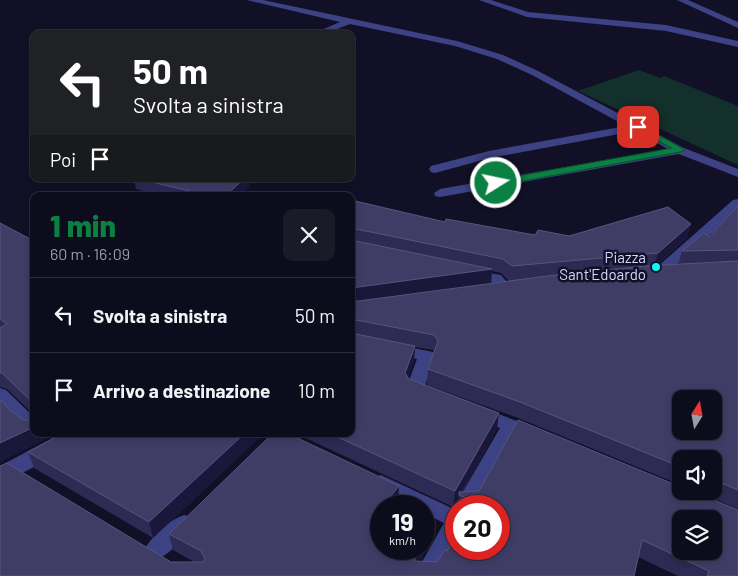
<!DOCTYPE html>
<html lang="it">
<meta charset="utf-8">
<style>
:root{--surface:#0d0c1c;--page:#1b1a29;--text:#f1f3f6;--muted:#9a9ba3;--line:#2d2c3b;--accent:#0b8043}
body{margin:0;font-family:Barlow,sans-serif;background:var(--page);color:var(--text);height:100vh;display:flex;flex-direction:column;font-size:19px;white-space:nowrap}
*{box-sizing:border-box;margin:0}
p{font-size:16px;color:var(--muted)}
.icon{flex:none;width:28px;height:28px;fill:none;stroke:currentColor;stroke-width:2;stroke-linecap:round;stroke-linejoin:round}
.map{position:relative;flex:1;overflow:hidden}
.drawer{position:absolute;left:30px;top:192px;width:325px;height:245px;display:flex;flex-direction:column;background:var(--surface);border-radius:10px;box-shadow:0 2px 8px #0003,0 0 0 1px var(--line)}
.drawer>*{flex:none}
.guide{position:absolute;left:30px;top:30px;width:325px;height:152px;border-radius:10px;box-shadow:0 2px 8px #0003,0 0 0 1px var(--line);background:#202124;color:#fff;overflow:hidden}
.needle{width:32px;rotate:11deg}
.controls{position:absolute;left:672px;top:390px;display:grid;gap:10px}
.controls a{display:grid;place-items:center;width:50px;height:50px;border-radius:10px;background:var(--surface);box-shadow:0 2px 8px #0003,0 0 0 1px var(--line);font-size:25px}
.speed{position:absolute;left:370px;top:495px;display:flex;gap:10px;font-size:25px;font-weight:700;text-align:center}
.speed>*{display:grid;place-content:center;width:65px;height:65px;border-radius:50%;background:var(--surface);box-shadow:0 2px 8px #0003,0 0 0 1px var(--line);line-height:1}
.speed small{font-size:12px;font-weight:400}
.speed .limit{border:8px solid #d22;background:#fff;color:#111}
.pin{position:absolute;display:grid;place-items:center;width:42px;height:42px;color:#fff;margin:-21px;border-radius:10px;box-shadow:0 2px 8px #0006}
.me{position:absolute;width:55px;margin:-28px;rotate:80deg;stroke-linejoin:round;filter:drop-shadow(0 0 4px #0008)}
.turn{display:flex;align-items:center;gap:18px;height:105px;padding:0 20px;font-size:22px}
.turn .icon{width:65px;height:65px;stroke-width:2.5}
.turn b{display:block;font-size:35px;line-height:42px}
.then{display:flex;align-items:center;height:48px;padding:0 20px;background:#0003;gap:10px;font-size:19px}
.round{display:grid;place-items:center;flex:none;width:52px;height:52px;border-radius:10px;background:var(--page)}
.head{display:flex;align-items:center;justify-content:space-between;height:85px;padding:0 20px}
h1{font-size:30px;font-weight:800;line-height:38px;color:var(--accent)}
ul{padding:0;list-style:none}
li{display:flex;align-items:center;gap:15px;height:75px;padding:0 20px;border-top:1px solid var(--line)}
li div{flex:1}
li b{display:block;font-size:19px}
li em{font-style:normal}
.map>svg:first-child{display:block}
.green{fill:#13302c}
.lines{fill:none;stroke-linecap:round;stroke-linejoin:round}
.minor{fill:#3c4284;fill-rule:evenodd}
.wall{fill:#2d2a54;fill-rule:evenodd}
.shaded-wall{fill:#1a183a}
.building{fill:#3f3d66;stroke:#57557e;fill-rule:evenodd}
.route{fill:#0b8043;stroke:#07532c}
.poi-dot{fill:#08f8f4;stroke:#111026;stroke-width:2}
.labels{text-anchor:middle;stroke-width:5;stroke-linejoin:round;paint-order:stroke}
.poi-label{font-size:15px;fill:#d7d7fe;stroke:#111026;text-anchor:end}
</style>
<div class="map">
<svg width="738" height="576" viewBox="0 0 738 576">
<rect width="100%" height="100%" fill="#111026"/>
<polygon class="green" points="639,70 660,78 664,76 738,106 738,165 578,91"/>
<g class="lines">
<g class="minor">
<polygon points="247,0 263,0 457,41 503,55 538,71 684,148 738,169 738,177 679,154 440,197 435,196 434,193 440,189 668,149 635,131 490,158 435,173 431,172 429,169 431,166 489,151 626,126 532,75 497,59 455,46 350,24 325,34 312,34 340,22"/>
<polygon points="479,0 491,0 528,12 666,25 738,41 738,47 666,31 527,17"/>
<polygon points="677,0 688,0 738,22 738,28"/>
<polygon points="738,199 738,210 666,274 656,274 654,271 656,268 733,200"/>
<polygon points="472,270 501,275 511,287 504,291 499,290 491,282 467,277 465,274"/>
<path d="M394 344 433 352 435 356 425 386 433 390 436 394 433 398C424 401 411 397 406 389L417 359 388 353 386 349 388 345Z"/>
<path d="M0 388 6 390 34 417V434H40C24 439 10 416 0 405Z"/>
<polygon points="479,407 539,429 541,434 539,439 532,441 515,435 475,506 456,506 456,509 455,506 458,500 500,428 473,418 470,413 473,408"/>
<path d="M60 434H83C76 447 16 477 0 483V466Z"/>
<polygon points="381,475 456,510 456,540 436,576 414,576 444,523 424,513 424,506 410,506 374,488 371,483 374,478"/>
<path d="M184 515 191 517 194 523 191 529C179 541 164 565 146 558L143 552C150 538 170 519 184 515Z"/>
</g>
</g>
<g class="wall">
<polygon points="134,179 248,179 249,187 239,196 165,196 136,189"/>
<path d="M351 200 445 222 535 235 687 238 656 266 678 265 682 251 709 237 738 206V509L697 491H714V459H681V485L518 418 427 385 428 369 434 352 433 350 415 347 414 361 408 378 409 379 497 429 462 492 479 491 518 420 738 576H678L638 557 634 576 171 562H194L173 550 169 534 398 502 395 506H381V549L423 557 420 562H437L447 551 499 506H458L459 496 453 507 297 434H351ZM492 271 501 273 509 281 491 283Z"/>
<polygon points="0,223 34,241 30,411 7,389 0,387"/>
<polygon points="62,434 263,434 153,538 34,468 28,452"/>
</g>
<g class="shaded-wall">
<polygon points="244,179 248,179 249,187 239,196 225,196"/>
<polygon points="691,224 687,238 654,267 658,253"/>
<polygon points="492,269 491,284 351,303 351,288"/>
<polygon points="415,346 414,361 404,388 405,373"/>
<polygon points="499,413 497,429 459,496 459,492 459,496 453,507 455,491"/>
<polygon points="34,427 34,434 56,434 4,460 0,464 0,443"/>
<polygon points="244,434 263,434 153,538 149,522"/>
<polygon points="399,486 398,502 395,506 383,506"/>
<polygon points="381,509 381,525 374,519"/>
<polygon points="420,549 423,549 423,557 413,576 414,561"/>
</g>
<g class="building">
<polygon points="139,179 244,179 225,196 210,196"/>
<polygon points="351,200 445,222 446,219 535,235 538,230 569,236 668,207 691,224 658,253 512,266 503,259 351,228"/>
<polygon points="738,206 738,250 682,251 704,233 709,237"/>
<polygon points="0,223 34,241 34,417 30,416 30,400 2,373 0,373 0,328 7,324 0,319"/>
<polygon points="351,240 492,269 351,288"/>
<path d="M738 261V490L714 480V459H681V467L520 402 428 369 438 341 434 335 351 319V302L547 276 645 266ZM681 399H714V431H681Z"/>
<polygon points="351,333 415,346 405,373 409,379 499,413 455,491 331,434 351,434"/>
<polygon points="0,399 11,411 22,419 29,421 34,419 34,427 0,443"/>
<path d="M518 420 681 487V491H692L738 510V576H707L709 571 642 540 634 576H0V466L7 463 171 562H203L205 559 201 551 169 534 272 434H289L399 486 383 506H381V509L374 519 381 522V549H420L414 561 437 562 445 550 447 551 456 536V549H499V506H474L476 502 459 495V492L479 491ZM681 519H714V551H681Z"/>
<polygon points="62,434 244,434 149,522 28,452"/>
</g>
<polygon class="route" points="635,125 641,125 685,150 680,152 496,186 492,183 496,180 672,148 635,129"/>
<circle class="poi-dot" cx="656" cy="267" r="5"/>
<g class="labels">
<g class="poi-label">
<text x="646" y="263">Piazza<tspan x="646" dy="17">Sant'Edoardo</tspan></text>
</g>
</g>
</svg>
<div class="controls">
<a><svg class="needle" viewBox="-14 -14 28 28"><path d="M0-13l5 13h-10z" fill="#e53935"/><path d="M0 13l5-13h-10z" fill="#9a9ba3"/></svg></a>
<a><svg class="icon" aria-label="sound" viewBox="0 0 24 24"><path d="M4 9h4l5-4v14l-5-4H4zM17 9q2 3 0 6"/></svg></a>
<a><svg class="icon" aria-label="layers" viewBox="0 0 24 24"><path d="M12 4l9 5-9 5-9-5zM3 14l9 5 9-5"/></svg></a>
</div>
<div class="speed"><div>19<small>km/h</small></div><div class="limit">20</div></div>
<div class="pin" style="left:638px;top:127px;background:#d93025"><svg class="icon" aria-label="arrive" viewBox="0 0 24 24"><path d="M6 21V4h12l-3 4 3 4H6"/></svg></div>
<svg class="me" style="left:496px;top:183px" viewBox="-20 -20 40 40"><circle r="17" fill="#0b8043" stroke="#fff" stroke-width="3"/><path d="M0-11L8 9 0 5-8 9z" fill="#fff"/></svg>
<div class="guide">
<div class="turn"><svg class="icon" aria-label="left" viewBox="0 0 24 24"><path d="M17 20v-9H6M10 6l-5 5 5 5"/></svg><div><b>50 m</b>Svolta a sinistra</div></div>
<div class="then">Poi<svg class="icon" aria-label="arrive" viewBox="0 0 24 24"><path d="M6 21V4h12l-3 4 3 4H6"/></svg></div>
</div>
<section class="drawer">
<div class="head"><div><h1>1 min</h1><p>60 m · 16:09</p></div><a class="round"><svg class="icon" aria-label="close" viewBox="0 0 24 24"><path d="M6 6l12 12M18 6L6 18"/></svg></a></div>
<ul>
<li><svg class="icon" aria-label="left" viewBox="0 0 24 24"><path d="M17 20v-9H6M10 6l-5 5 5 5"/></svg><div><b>Svolta a sinistra</b></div><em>50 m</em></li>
<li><svg class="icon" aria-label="arrive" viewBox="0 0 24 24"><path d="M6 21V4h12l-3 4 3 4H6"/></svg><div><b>Arrivo a destinazione</b></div><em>10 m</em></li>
</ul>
</section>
</div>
